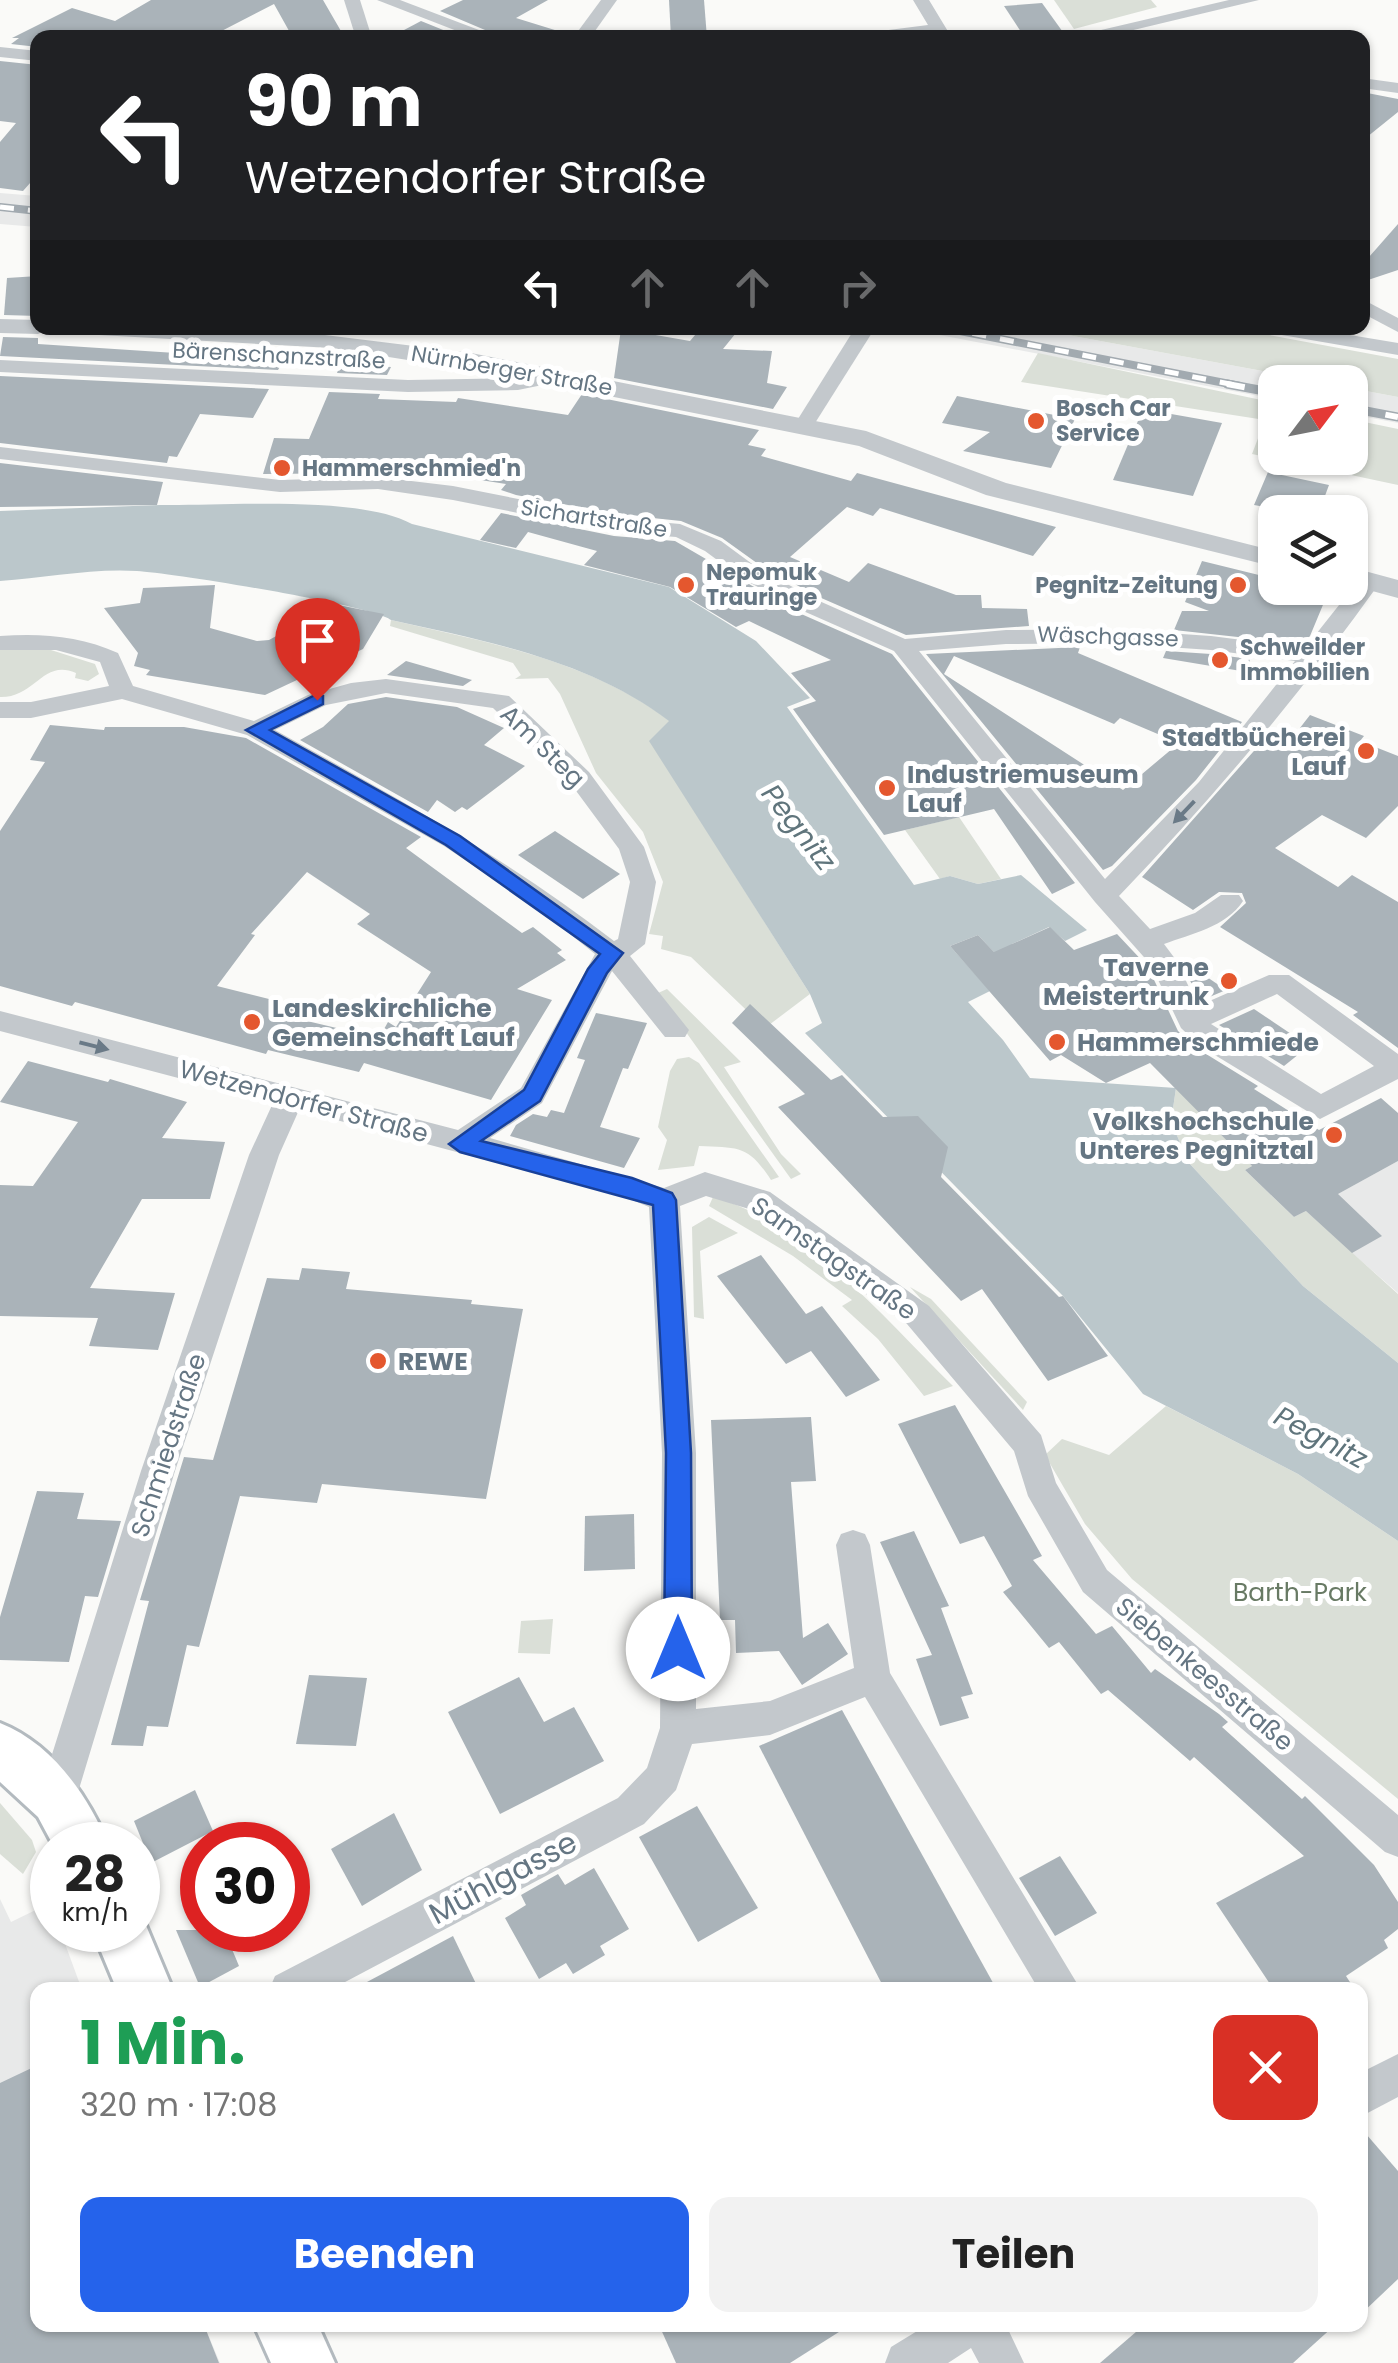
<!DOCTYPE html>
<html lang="de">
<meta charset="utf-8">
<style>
:root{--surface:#fff;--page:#f2f2f2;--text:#222;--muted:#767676;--accent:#2563eb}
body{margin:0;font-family:Poppins,sans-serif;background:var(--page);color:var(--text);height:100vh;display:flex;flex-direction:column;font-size:38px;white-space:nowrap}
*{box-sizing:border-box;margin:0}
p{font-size:32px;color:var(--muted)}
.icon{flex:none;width:55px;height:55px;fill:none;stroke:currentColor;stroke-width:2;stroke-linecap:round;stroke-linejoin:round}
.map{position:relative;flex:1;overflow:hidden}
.sheet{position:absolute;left:30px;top:1982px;width:1338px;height:350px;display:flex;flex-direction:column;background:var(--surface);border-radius:20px;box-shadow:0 2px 8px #0004}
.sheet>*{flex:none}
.banner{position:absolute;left:30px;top:30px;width:1340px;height:305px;border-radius:20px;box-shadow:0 2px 8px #0004;background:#202124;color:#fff;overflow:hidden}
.needle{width:65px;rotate:58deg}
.tools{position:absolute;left:1258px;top:365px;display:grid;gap:20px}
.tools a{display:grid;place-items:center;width:110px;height:110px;border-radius:20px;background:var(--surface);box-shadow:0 2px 8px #0004;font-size:50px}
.speed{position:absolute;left:30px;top:1822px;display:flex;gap:20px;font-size:50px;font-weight:700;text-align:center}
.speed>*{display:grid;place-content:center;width:130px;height:130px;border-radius:50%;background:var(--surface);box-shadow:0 2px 8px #0004;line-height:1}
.speed small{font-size:25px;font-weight:400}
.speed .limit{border:15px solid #d22;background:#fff;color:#111}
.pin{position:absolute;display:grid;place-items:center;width:85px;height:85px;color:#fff;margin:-102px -42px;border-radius:50% 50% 50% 0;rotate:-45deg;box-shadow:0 0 10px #0007}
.pin .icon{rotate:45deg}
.me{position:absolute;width:110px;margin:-55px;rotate:0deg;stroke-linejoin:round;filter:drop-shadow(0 0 8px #0008)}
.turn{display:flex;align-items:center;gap:35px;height:210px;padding:0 50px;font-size:45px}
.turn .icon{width:130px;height:130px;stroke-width:2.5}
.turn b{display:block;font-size:70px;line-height:85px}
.lanes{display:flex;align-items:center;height:95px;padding:0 50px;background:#0003;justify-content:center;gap:50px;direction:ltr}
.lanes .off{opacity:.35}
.round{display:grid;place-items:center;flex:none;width:105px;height:105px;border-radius:20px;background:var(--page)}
.head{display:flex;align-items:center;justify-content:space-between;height:170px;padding:0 50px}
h1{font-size:60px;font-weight:700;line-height:75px;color:#1e9e55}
.cta{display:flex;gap:20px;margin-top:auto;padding:20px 50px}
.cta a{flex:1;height:115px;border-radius:20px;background:var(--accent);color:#fff;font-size:40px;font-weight:700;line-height:115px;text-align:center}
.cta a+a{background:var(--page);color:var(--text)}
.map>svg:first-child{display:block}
.built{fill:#e8e9e9}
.green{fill:#dadfd7}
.water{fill:#bbc7cb}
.building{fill:#aab3b9;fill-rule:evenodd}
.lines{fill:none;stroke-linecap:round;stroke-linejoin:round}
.secondary-casing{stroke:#b3babf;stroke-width:6}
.minor{fill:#c3c8cc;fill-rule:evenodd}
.tertiary{fill:#c3c8cc;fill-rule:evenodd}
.secondary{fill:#fff;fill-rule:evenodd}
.rail-far1-casing{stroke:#a2aab0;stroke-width:8}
.rail-casing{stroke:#a2aab0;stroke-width:9}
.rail-far1{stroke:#fff;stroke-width:5;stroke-dasharray:14;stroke-linecap:butt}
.rail{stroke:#fff;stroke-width:6;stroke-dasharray:18;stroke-linecap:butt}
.oneway{fill:#6a7a87}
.route{fill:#2563eb;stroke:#184099;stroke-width:2.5}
.poi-dot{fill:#e4572e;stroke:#fff;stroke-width:4}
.labels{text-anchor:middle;stroke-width:10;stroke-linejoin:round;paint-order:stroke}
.far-street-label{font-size:22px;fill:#657683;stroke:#fff}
.far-poi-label{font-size:22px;font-weight:bold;fill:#657683;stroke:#fff;text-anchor:start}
.poi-label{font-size:25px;font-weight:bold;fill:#657683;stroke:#fff;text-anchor:start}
.street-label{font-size:25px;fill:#657683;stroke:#fff}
.park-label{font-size:25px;fill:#687a64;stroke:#fff}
.water-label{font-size:28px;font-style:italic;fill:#60757c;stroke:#fff}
.near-street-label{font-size:30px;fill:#657683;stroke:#fff}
</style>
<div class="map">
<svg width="1398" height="2363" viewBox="0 0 1398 2363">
<rect width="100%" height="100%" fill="#fafaf8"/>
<g class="built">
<polygon points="0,193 37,196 37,227 0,224"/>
<polygon points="903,328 1030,328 1322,382 1275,382 1275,399"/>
<polygon points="1350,388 1398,397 1398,423 1350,414"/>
<polygon points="1398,1161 1398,1293 1305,1212"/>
<polygon points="0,1899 11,1922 50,1903 52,1930 60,1930 82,1990 38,1990 38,2325 204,2325 220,2363 0,2363"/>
</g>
<g class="green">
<polygon points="1054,0 1151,0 1157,7 1074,29"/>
<polygon points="1030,328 1231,328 1398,359 1398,397 1350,388 1350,382 1322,382"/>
<polygon points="1038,353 1275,403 1275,458 1350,458 1350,419 1398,429 1398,485 1252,454 1265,420 1021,382"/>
<path d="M391 620C487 642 591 661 670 721L650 741 810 994 765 1028 691 957 661 949 663 936 649 934 663 882 643 832 596 773 560 694 548 678 515 679 521 675 513 663 390 626Z"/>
<path d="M0 650H51L95 664 99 674 88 681 75 678 76 673C43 658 35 698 0 697Z"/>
<polygon points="959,817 1001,879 978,884 950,876 940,879 905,830"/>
<polygon points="667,989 741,1062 724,1067 781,1154 801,1174 791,1179 658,993"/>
<path d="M689 1057 699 1063 779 1177 771 1180C748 1145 740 1148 699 1146L694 1166 658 1170 667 1140 658 1127 670 1071 677 1059Z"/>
<polygon points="1176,1088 1252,1166 1245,1170 1294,1217 1306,1211 1398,1294 1398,1363 1303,1286 1189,1163 1171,1122"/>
<path d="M713 1197C807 1223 885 1320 953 1386L924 1396 878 1339 842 1306 852 1300 793 1256 709 1206Z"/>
<polygon points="709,1217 738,1233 700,1251 704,1319 694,1317 692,1227"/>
<polygon points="910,1287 931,1299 1027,1402 1023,1410"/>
<polygon points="1166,1406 1298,1474 1398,1541 1398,1799 1132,1579 1085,1524 1045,1455 1062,1439 1109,1455"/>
<polygon points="553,1619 550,1654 518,1653 521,1621"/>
<polygon points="0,1803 32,1840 36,1852 23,1874 0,1854"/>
</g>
<path class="water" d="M160 505C225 506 359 495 412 524L669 587 756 641 810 698 787 707 914 885 950 876 978 884 1021 875 1087 930 1065 941 1049 927 1012 944 1019 979 978 935 950 946 990 991 968 1002 1003 1040 1030 1078 1176 1088 1171 1122 1189 1163 1303 1286 1398 1363V1541L1298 1474 1143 1394 1063 1296 805 1033 822 1023 810 994 649 741 669 721C591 661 486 641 391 620 372 605 172 573 137 571 93 568 44 578 0 581V511Z"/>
<g class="building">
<polygon points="151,0 323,0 345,38 293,38 274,4 208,38 38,38 38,47 11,44 19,38 12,38 72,8 115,21"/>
<polygon points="463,0 548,0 516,18 558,31 557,38 504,38 440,11"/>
<polygon points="669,0 704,0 707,38 671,38"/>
<polygon points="1042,3 1065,35 1064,38 1025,38 1004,6"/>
<polygon points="421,21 463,38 389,38"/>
<polygon points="0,61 38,65 38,174 23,191 0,188 0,142 16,123 0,121"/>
<polygon points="1362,92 1398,99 1398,112 1362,141"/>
<polygon points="1398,224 1398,270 1362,282 1362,265"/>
<polygon points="38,276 38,316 4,315 7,278"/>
<polygon points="701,328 740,328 723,349 772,351 767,383 787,387 773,409 614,378 621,329 690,341"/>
<polygon points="3,337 38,338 38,344 284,360 278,370 0,356"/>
<polygon points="341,363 354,364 391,367 387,375 337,373"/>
<polygon points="0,376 269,389 253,418 200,414 177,457 169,456 167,463 0,443"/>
<polygon points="329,392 380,394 378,399 456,402 458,398 568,415 582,394 759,430 748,445 766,449 761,456 851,481 857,473 1056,527 1033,556 880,508 873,516 847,507 790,557 849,582 868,563 956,595 981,595 982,608 1027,609 1029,626 906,635 819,597 761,566 722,538 681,521 615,514 516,495 501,490 506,484 378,464 376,473 263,474 274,438 309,439"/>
<polygon points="957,396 1075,419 1051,468 963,451 990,432 942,423"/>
<polygon points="1143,409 1222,423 1193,496 1113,480"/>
<polygon points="0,463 163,482 157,505 0,507"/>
<polygon points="1268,472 1329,485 1319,512 1270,512 1271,508 1254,505"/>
<polygon points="501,513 614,536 675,541 799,613 892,654 1075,883 1052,894 994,809 884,835 793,709 816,701 791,673 831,660 749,621 736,627 670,587 584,565 597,551 528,532 516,548 480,540"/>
<polygon points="1202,561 1275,579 1275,588 1330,588 1310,636 1303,644 1174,630 1182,611 1209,611 1185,602"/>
<polygon points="215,585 210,628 257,641 269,640 309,618 318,601 384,614 363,649 265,695 146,675 150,670 134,666 138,653 104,608 140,603 143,588"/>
<path d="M1080 647 1078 653 1242 722 1196 780 1112 866 1103 870 926 654ZM954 656 1114 724 1120 718 1179 743 1123 790 944 674Z"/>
<polygon points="1166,651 1211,654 1250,659 1247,672 1163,658"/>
<polygon points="406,661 472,680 463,686 387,675"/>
<polygon points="386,697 457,707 504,728 484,745 525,766 467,810 462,807 455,812 437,800 428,812 300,740 323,727 348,704"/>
<polygon points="1310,715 1364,736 1360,741 1398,756 1398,806 1366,838 1322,815 1275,848 1338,887 1352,875 1398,902 1398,1048 1353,1015 1358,1012 1220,927 1246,903 1242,893 1219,892 1193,910 1142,877 1269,734 1289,742"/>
<path d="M50 725 104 730 105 727H184L246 738 421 837 406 848 522 933 533 927 562 950 557 953 566 960 517 989 552 1000 491 1100 364 1063 359 1072 268 1050 266 1054 75 1002 72 1006 0 986V831L45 762 30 760ZM307 872 370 914 357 924 431 972 396 1027 388 1022 379 1038 290 1017 297 1006 217 986 255 935 251 934Z"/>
<polygon points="555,831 620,874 583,899 518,855"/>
<polygon points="1050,927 1074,950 1117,934 1148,967 1178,1031 1198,1049 1258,1086 1254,1089 1319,1130 1381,1098 1398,1113 1398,1161 1338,1194 1382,1236 1352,1253 1306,1211 1294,1217 1245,1170 1252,1166 1150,1063 1106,1083 1061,1055 1050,1061 950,946 978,935 994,952"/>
<polygon points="1179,958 1226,990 1200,1001"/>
<polygon points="750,1004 831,1080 842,1075 883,1117 918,1116 948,1147 941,1177 1059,1297 1063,1296 1108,1356 1048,1381 982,1289 961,1301 778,1107 805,1094 732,1023"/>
<polygon points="1254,1009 1309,1046 1284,1066 1219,1025"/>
<polygon points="596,1013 647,1023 628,1069 623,1068 600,1127 640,1138 624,1168 510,1136 516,1125 533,1114 547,1117 551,1110 564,1113 585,1060 577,1058"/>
<polygon points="28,1061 108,1082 110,1079 187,1102 162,1138 225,1142 210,1199 142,1199 90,1288 175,1293 158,1350 89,1346 98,1318 0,1316 0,1185 33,1186 78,1122 0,1102"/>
<polygon points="761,1255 806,1314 822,1306 880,1380 846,1397 811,1351 786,1364 717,1276"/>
<polygon points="302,1268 350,1272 346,1289 472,1300 471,1304 523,1309 486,1499 322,1484 317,1503 240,1496 199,1647 187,1645 168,1727 147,1726 143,1746 111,1745 149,1601 140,1600 184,1457 213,1460 267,1278 299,1280"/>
<polygon points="955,1405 1042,1556 1033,1560 1096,1634 1112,1626 1151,1673 1155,1669 1219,1714 1228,1722 1222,1727 1302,1799 1305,1796 1374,1865 1398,1902 1398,1929 1384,1940 1388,1948 1346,1976 1355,1990 1274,1990 1216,1903 1304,1856 1194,1757 1190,1761 1108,1690 1101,1694 1059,1642 1049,1648 1003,1592 1012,1586 984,1536 960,1544 898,1424"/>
<polygon points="811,1417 816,1481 791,1482 803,1638 828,1623 848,1654 802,1685 779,1651 736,1653 735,1620 720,1620 711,1420"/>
<polygon points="37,1491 84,1493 77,1519 121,1521 98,1597 85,1596 69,1662 0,1660 0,1617"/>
<polygon points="634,1514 635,1569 584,1571 585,1516"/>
<polygon points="914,1531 949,1606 941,1608 973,1694 961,1697 969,1718 940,1726 916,1659 932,1655 880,1542"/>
<polygon points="309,1675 367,1678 356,1746 296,1744"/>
<polygon points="519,1677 544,1722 574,1707 604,1761 500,1814 448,1712"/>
<polygon points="842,1710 997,1990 885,1990 759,1746"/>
<polygon points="195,1790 213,1831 151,1863 134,1821"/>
<polygon points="697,1806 758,1908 698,1942 639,1837"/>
<polygon points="394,1813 422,1870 362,1906 331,1849"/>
<polygon points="1060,1856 1097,1913 1055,1936 1019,1878"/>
<polygon points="594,1868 629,1929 600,1946 605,1955 573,1974 566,1963 539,1979 505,1918 526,1905 521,1895 558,1874 565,1885"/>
<polygon points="176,1930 224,1930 239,1966 200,1987"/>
<polygon points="453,1936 479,1990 352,1990"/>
<polygon points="38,2065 38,2325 204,2325 219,2363 0,2363 0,2083"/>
<polygon points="1360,2127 1398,2171 1398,2279 1360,2315"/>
<polygon points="659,2325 850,2325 790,2363 676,2363"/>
<polygon points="1144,2325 1335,2325 1293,2363 1100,2363"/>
</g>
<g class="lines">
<g class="secondary-casing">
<g id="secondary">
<path d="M0 1723C53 1744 87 1795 109 1845H53L38 1817 0 1782Z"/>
<polygon points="138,1910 140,1911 173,1990 117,1990 92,1930 138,1930"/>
<polygon points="254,2325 318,2325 335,2363 271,2363"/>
</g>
</g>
<g class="minor">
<polygon points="344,0 360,0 372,38 356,38"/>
<polygon points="377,0 400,0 500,38 475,38"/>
<polygon points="601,0 617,0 590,38 573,38"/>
<polygon points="913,0 929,0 952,38 934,34 857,38 865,33 928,25"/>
<polygon points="1229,0 1259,0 1100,38 1067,38"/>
<polygon points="0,47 38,51 38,61 0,57"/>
<polygon points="1362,78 1398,83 1398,93 1362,88"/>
<polygon points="1362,299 1398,318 1398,332 1362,313"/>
<polygon points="855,328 875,328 810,431 796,431 793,427"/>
<polygon points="1266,328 1308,328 1398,343 1398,355 1276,334"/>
<polygon points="0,360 408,380 518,378 555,371 565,377 562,381 518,390 408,392 0,372"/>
<path d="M0 447 280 480 378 477 453 486 614 518 680 524 721 541 759 569 817 600 905 639 1006 630 1108 629 1211 636 1305 648 1362 576H1378L1381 581C1303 691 1215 796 1119 896L1150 929 1195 913 1221 895H1239L1243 901C1226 927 1191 934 1164 944L1176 960 1198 1006 1269 975H1289L1398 1054V1079L1320 1119 1200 1046 1181 1028 1151 965 1095 902 894 651 801 610 743 579 705 551 676 537 614 532 453 500 378 489 280 492 0 459ZM1108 643 1211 650 1295 661 1199 782 1105 879 919 651 1006 644ZM1277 994 1374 1066 1321 1094 1211 1024Z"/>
<path d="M0 636C42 633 80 636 118 653L133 686 254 721 308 695 351 683 386 679 509 696 589 772 644 847 656 882 645 944 630 956 689 1030 685 1037H665L612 971 542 1103 490 1138 664 1188 705 1172 770 1192 929 1306 1041 1435 1056 1483 1107 1570 1398 1815V1857L1385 1852 1083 1592 1028 1496 1014 1451 907 1324 749 1209 706 1196 680 1206 696 1453V1709L770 1701 854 1668 836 1545 841 1534 853 1530 865 1534 870 1545 890 1673 1081 1990H1039L865 1697 770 1735 692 1744 676 1790 644 1824 330 1990H269L275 1976 618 1798 647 1768 660 1728 662 1453 649 1207 625 1197 299 1110 279 1155 175 1471 76 1799 70 1812 57 1817 44 1812 38 1799 141 1471 249 1155 273 1103 0 1031V1011L458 1130 521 1088 595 954 540 910 444 846 247 735 122 699 31 718H0V702H31L109 686 100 662 56 650H0ZM386 693 493 708 571 784 619 849 630 882 618 939 614 941C508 859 392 795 275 730L326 705Z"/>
<polygon points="1398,2054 1398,2097 1360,2117 1360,2073"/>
<polygon points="927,2325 1006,2325 1024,2363 979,2363 971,2348 948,2363 885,2363 891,2347"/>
</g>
<g class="tertiary">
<polygon points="0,319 38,320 38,328 50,328 38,334 0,333"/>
<polygon points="87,328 268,328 471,353 866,431 1006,483 1275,551 1275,567 986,495 859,446 514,377 332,348 99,335"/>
<polygon points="1350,567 1398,580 1398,598 1350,585"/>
</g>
<use href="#secondary" class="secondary"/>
<g class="rail-far1-casing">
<g id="rail-far1">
<polyline points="0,207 38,211"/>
<polyline points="945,328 1240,386"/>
</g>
</g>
<g class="rail-casing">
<g id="rail">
<polyline points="1227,384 1275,393"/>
<polyline points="1350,408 1398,417"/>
</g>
</g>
<use href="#rail-far1" class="rail-far1"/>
<use href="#rail" class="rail"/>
</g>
<defs><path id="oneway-solid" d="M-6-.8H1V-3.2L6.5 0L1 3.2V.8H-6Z" transform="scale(2.5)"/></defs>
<g class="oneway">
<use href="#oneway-solid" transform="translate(1184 812) rotate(134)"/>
<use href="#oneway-solid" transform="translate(94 1046) rotate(14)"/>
</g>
<polygon class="route" points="317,694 323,696 323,704 270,730 460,836 623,953 607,973 540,1101 481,1141 632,1178 672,1193 676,1200 691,1453 692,1649 688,1658 678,1662 668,1658 664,1649 666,1453 653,1205 460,1152 449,1144 524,1090 588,969 600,954 446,845 246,730"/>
<g class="poi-dot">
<circle cx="1036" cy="421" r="10"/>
<circle cx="282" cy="468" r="10"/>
<circle cx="686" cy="585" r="10"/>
<circle cx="1238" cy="585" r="10"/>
<circle cx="1220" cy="660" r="10"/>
<circle cx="1366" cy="751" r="10"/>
<circle cx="887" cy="788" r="10"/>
<circle cx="1229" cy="981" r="10"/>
<circle cx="252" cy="1022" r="10"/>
<circle cx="1057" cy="1042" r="10"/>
<circle cx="1334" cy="1135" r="10"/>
<circle cx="378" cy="1361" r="10"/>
</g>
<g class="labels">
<g class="far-street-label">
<text transform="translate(279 355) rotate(3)" y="8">Bärenschanzstraße</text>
<text transform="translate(512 370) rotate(10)" y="8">Nürnberger Straße</text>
<text transform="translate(594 518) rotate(9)" y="8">Sichartstraße</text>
<text transform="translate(1108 636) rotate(2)" y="8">Wäschgasse</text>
</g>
<g class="far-poi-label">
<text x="1056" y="416">Bosch Car<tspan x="1056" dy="25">Service</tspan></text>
<text x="302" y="476">Hammerschmied'n</text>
<text x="706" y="580">Nepomuk<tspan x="706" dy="25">Trauringe</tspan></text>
<text x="1218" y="593" text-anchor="end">Pegnitz-Zeitung</text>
<text x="1240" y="655">Schweilder<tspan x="1240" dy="25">Immobilien</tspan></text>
</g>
<g class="poi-label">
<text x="1346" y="746" text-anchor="end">Stadtbücherei<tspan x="1346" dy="29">Lauf</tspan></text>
<text x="907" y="783">Industriemuseum<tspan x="907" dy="29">Lauf</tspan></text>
<text x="1209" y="976" text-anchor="end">Taverne<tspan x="1209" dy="29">Meistertrunk</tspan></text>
<text x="272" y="1017">Landeskirchliche<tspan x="272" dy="29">Gemeinschaft Lauf</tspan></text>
<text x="1077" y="1051">Hammerschmiede</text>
<text x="1314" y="1130" text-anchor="end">Volkshochschule<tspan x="1314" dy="29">Unteres Pegnitztal</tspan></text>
<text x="398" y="1370">REWE</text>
</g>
<g class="street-label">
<text transform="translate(543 746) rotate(44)" y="9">Am Steg</text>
<text transform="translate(304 1101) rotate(15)" y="9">Wetzendorfer Straße</text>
<text transform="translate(834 1258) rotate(35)" y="9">Samstagstraße</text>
<text transform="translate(168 1445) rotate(-72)" y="9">Schmiedstraße</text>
<text transform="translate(1205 1674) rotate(40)" y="9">Siebenkeesstraße</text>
</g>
<g class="park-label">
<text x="1300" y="1601">Barth-Park</text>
</g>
<g class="water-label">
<text transform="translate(799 827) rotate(52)" y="10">Pegnitz</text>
<text transform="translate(1321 1437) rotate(28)" y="10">Pegnitz</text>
</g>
<g class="near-street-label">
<text transform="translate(503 1878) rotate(-28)" y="10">Mühlgasse</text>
</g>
</g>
</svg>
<div class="tools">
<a><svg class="needle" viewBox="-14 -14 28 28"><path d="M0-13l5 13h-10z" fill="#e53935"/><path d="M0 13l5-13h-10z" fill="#767676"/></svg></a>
<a><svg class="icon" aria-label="layers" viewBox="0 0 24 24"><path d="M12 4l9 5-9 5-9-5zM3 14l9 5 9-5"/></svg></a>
</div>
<div class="speed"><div>28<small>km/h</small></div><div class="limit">30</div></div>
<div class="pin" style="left:317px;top:700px;background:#d93025"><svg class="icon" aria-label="arrive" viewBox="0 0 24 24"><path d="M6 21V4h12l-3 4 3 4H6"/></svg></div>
<svg class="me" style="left:678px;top:1649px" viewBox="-20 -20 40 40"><circle r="19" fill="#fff"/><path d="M0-13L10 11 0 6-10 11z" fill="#2563eb"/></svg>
<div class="banner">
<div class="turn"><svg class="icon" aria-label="left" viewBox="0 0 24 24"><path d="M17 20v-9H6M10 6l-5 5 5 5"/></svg><div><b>90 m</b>Wetzendorfer Straße</div></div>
<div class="lanes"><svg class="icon" aria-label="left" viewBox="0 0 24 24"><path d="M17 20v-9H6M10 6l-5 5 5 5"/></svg><svg class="icon off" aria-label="ahead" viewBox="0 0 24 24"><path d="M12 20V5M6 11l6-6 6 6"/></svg><svg class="icon off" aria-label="ahead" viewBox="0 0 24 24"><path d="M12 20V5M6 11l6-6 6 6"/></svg><svg class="icon off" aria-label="right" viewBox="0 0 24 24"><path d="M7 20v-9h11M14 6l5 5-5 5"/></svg></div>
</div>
<section class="sheet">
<div class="head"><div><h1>1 Min.</h1><p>320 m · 17:08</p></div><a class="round" style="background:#d93025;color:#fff"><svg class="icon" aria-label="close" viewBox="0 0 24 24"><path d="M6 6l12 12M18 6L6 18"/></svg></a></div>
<div class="cta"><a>Beenden</a><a>Teilen</a></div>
</section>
</div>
